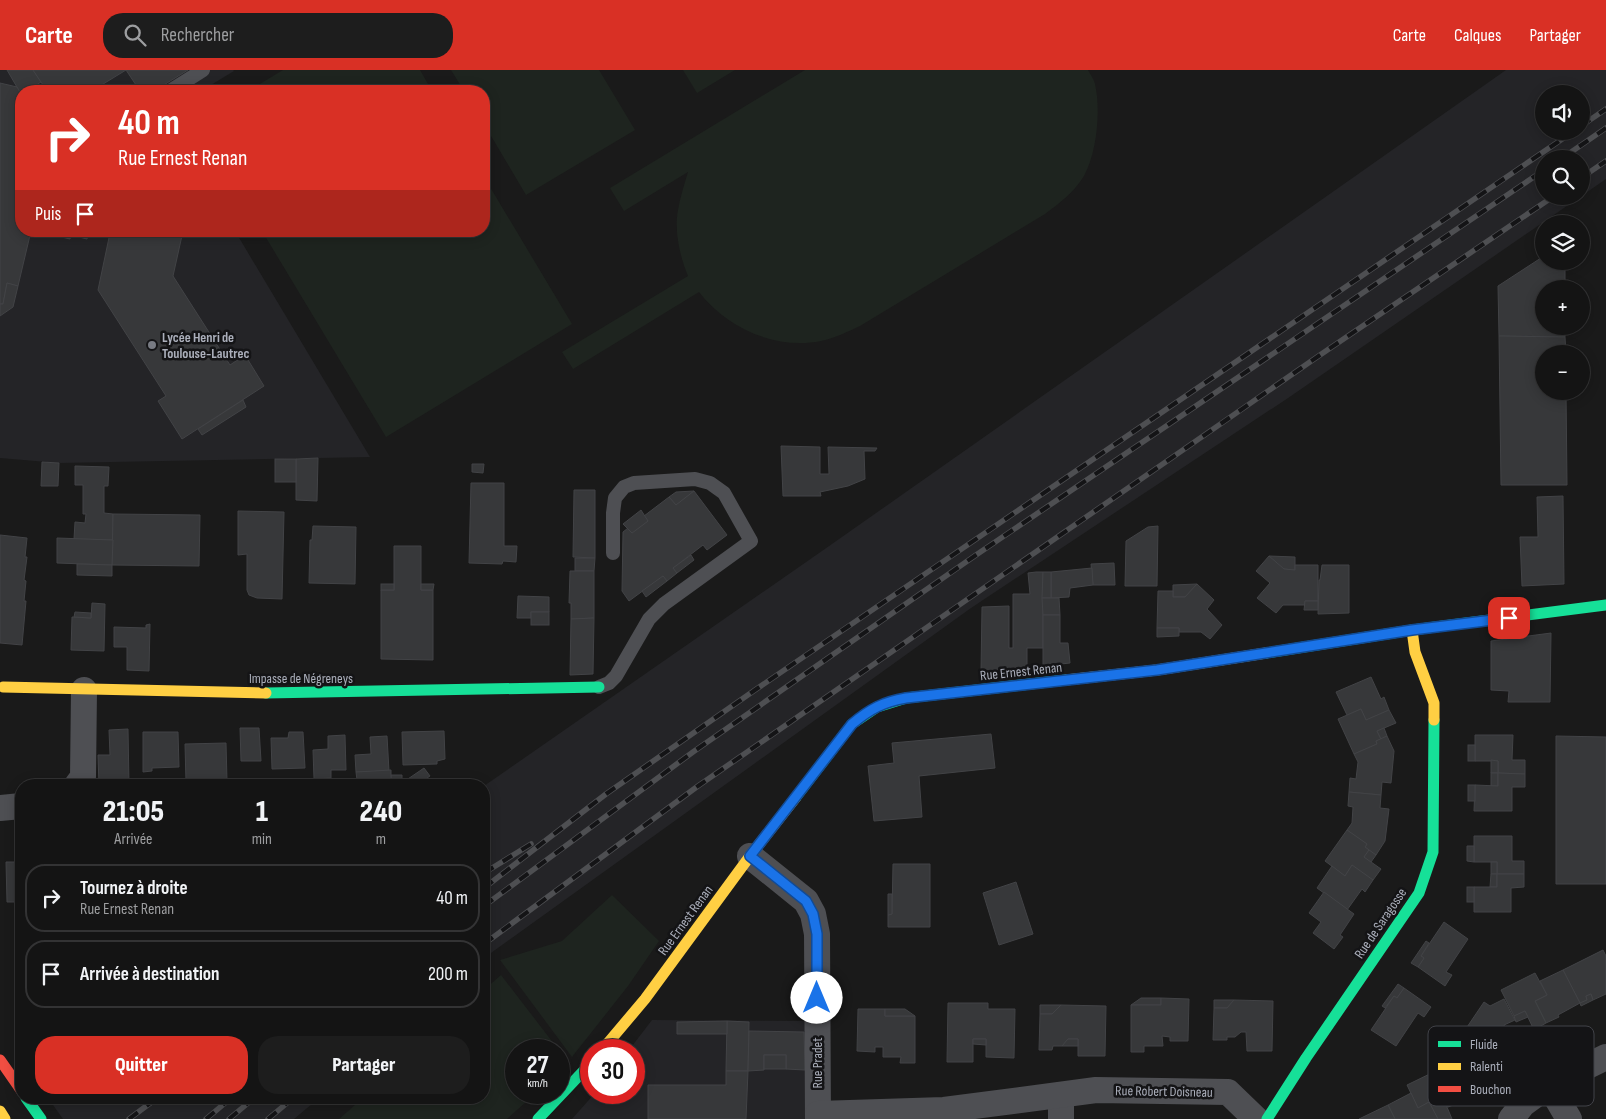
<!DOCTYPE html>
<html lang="fr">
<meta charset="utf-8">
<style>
:root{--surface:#141414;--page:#1d1d1d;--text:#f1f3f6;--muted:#9d9ea0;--line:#333334;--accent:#d93025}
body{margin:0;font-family:"Sofia Sans Condensed",sans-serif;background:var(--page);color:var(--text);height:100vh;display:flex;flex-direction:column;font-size:19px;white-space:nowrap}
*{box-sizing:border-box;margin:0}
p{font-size:16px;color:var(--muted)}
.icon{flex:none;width:28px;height:28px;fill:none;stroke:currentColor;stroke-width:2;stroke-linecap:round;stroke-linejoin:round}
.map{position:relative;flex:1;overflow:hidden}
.drawer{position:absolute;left:15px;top:709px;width:475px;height:325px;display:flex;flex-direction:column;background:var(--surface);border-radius:20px;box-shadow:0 2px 12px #0003,0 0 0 1px var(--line)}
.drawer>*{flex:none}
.guide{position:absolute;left:15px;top:15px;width:475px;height:152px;border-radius:20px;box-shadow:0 2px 12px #0003,0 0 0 1px var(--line);background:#d93025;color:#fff;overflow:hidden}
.controls{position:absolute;left:1535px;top:15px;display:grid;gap:10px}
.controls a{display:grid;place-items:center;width:55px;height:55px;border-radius:50%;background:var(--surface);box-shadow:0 2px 12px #0003,0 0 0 1px var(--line);font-size:25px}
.speed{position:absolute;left:505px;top:969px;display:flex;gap:10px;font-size:25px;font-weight:700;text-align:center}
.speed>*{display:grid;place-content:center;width:65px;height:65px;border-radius:50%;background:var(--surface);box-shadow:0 2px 12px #0003,0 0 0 1px var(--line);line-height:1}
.speed small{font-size:12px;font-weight:400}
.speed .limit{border:8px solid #d22;background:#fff;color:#111}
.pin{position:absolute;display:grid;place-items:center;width:42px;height:42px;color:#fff;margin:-21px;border-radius:10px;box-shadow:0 2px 8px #0006}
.me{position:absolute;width:55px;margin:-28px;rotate:0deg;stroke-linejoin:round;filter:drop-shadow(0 0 4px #0008)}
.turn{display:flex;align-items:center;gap:18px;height:105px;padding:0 20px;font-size:22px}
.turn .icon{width:65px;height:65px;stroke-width:2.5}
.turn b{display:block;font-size:35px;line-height:42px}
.then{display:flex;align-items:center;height:48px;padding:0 20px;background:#0003;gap:10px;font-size:19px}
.eta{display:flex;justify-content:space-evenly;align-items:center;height:85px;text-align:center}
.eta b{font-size:30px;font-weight:800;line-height:35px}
.button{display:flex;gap:10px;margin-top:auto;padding:10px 20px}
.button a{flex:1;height:58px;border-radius:20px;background:var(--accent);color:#fff;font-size:20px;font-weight:800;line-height:58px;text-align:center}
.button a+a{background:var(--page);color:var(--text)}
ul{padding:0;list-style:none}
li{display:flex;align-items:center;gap:15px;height:68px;margin:0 10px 8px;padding:0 10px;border:2px solid var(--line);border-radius:20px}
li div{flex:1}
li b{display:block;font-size:19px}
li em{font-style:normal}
header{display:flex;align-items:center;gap:30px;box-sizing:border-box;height:70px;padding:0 25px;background:var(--accent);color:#fff}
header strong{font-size:24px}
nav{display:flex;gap:28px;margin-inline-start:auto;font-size:18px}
.search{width:350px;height:45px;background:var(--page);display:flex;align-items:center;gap:12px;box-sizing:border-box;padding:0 18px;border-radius:20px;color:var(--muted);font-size:19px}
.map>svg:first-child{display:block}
.built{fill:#242427;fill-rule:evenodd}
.green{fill:#1e241f}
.building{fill:#37383a;stroke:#424346}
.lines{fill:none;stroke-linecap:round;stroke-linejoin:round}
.lane{stroke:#4e4f53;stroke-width:14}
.street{stroke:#4e4f53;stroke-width:26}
.fast{stroke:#16e098;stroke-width:11}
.slow{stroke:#ffcf43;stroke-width:11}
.jam{stroke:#f24e42;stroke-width:11}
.rail-casing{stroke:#4e4f52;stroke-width:5.5}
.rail{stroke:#141416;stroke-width:4;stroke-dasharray:11;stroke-linecap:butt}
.route-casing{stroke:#114b97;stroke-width:12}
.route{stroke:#1a73e8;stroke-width:9}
.poi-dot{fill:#787b83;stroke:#141416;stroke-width:2}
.labels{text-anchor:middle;stroke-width:5;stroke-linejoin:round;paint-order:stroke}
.poi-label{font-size:14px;font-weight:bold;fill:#abafbb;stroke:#141416;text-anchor:start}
.street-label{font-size:14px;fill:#abafbb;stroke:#141416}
.key{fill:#141416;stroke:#414248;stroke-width:1}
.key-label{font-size:14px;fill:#abafbb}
</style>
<header>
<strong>Carte</strong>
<div class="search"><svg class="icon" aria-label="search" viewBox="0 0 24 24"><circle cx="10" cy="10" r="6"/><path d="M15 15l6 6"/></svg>Rechercher</div>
<nav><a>Carte</a><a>Calques</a><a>Partager</a></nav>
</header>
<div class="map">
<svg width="1606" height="1049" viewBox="0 0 1606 1049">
<rect width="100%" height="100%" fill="#1a1a1a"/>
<g class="built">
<polygon points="0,0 233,0 234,1 201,21 21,21 21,161 235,161 370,387 59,393 0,388"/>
<path d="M1506 0H1606V109L1291 326 971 538 484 888V716L832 474ZM1544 24H1581V61H1544ZM1544 89H1581V126H1544Z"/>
<polygon points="652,950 805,951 805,1049 572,1049 595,1023 634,1022 634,980 629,980"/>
<polygon points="48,1028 319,1028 294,1049 63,1049"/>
</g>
<g class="green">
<polygon points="283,0 420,0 432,21 248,21"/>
<polygon points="451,0 599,0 635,60 526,125 484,54 484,21 464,21"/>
<polygon points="683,0 735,0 697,23"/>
<path d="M805 0H1088C1090 4 1094 9 1095 14 1101 40 1097 82 1084 106 1074 122 1060 133 1045 144L860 256C847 262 835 268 821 271 775 280 727 258 699 222L573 299 562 282 688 206C680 187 674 161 678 140 680 128 684 115 688 102L624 141 610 118Z"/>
<polygon points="484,107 572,254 386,367 262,161 484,161"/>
<polygon points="612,825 659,871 628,916 572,987 500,890 562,871"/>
<polygon points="501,905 568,992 559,1001 559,980 516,980 516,1022 536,1023 507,1049 339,1049 363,1028 484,1028 484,920"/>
</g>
<g class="building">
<polygon points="7,0 33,0 41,12 27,21 21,21 21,24"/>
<polygon points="33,0 126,0 95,19 96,21 47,21"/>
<polygon points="126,0 188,0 154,21 140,21"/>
<polygon points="0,13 17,17 21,24 21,161 31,161 18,216 7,213 3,234 0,234"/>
<polygon points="50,161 89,161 87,169 71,165 70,169 49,164"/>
<polygon points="104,161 183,161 173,206 230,295 245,285 264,316 182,369 158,331 166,326 98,220 110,163"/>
<polygon points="1544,186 1544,191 1565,191 1565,219 1544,219 1544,256 1565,256 1565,267 1499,266 1498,216"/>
<polygon points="7,213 18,216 13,237 0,246 0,234 3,234"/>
<polygon points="1499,266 1565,267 1566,284 1544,284 1544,321 1566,321 1567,415 1501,415"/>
<polygon points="243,330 246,337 202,365 198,359"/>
<polygon points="781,376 820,377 820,404 829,404 828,377 877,378 875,381 864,381 865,409 848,416 820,422 821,426 783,426"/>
<polygon points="318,388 317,431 296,430 296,389"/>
<rect x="275" y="389" width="21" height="23"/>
<polygon points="42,392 59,393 58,416 41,416"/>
<polygon points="472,394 484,394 483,403 472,402"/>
<polygon points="75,396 109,397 108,416 104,416 104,443 113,444 113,470 74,469 75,452 85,453 86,444 83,444 83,415 75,415"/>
<polygon points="471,413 504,413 504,476 517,476 516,492 503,491 502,494 469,493"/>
<polygon points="574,420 595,420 595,488 573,487"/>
<polygon points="694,421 676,435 669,427 676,422"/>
<polygon points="694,421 727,465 707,480 703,475 673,498 677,503 667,511 663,506 629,531 622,521 623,462 628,458 632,463 648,451 644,446 669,427 676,435"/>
<polygon points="1563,426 1564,514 1522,516 1520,467 1538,467 1537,427"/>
<polygon points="641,440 648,451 632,463 623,454"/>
<polygon points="238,441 284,442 282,529 257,528 249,525 247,520 247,484 238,485"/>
<polygon points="113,444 200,445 199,496 112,495"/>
<polygon points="313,456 356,457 355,514 309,513 310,470 312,470"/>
<polygon points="1158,456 1157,516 1125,516 1126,471 1148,457"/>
<polygon points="0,465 27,468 25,487 27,487 24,510 26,511 24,531 26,531 22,575 0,573"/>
<polygon points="57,468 113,470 112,495 57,493"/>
<polygon points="394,476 421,476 421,520 433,520 433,590 381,589 381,520 394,520"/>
<polygon points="691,485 694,490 677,503 673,498"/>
<polygon points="1269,486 1295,487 1295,500 1284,499"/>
<polygon points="1269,486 1284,499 1295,500 1295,495 1318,495 1318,531 1305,531 1305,535 1283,535 1276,543 1257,528 1270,513 1256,501"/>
<polygon points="575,488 595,488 594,501 575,501"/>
<polygon points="1114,493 1115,515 1093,515 1091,494"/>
<polygon points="77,494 112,495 112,506 77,505"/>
<polygon points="1322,495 1349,495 1349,543 1318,544 1319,510 1320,510"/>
<polygon points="1092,498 1093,515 1070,518 1069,527 1051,528 1051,502"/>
<polygon points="570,501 594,501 594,548 571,549 571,533 569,533"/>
<polygon points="1036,502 1043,502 1043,578 1027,578 1027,598 981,601 982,537 1009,536 1009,578 1013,578 1013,524 1030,524 1028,503"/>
<polygon points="1043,502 1051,502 1051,528 1042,528"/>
<polygon points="663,506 667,511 646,527 642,521"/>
<rect x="381" y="514" width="13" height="6"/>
<polygon points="421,514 434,514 433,520 421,520"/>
<polygon points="1197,514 1185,527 1173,527 1173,515"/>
<polygon points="1197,514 1214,530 1207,539 1222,555 1210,569 1201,562 1179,562 1179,558 1157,558 1158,521 1173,521 1173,527 1185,527"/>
<polygon points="518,526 549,527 549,542 531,542 531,548 517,548"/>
<polygon points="1042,528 1059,528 1060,545 1043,545"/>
<polygon points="1305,531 1318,531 1318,540 1304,540"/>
<polygon points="92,533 105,534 104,581 71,580 72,547 91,548"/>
<polygon points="75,542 91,543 91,548 74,547"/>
<rect x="531" y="542" width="18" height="13"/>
<polygon points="1043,545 1060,545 1060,573 1068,573 1070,593 1043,596"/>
<polygon points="594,548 593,604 570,605 571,549"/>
<polygon points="150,554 149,601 127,600 127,577 114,577 114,557 146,558 146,555"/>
<polygon points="1157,558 1179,558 1179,566 1157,567"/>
<polygon points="1551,563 1550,632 1508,632 1509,621 1491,620 1491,571"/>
<polygon points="1371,607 1381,629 1384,627 1389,640 1366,650 1361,639 1347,645 1336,622"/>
<polygon points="1361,639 1366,650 1389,640 1396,653 1377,661 1381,669 1376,671 1377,674 1354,684 1338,649"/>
<polygon points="240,658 259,658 261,691 241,691"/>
<polygon points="1384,658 1387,666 1381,669 1377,661"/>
<polygon points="128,659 129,715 99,715 98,685 110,685 109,660"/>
<polygon points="444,661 445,689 437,691 437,694 403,695 402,662"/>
<polygon points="143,662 178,662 179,697 152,698 152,701 143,702"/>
<polygon points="289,662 303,662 305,698 272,699 271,668 288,668"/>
<polygon points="991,664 995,698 919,706 922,747 874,751 868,696 894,693 892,673"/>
<polygon points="345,665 346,700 331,700 331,708 314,709 313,680 328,679 328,666"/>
<polygon points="1475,665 1513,665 1512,690 1525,690 1525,704 1498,703 1498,691 1475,691"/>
<polygon points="387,666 389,701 356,702 355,685 371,684 370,667"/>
<polygon points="1387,666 1394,681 1391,713 1382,712 1381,725 1349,722 1350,708 1356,709 1358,692 1354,684 1377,674 1376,671"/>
<polygon points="1556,666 1606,667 1606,814 1556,814"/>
<polygon points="226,673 227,711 186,712 185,674"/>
<rect x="1468" y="675" width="7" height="16"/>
<polygon points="1491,690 1498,691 1498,703 1491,703"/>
<polygon points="424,698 430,706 417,715 391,715 391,705 402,705 402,713"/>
<polygon points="391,700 391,709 357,710 356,702"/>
<rect x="1491" y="703" width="7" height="13"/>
<polygon points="1498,703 1525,704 1525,717 1512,717 1512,741 1474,741 1475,715 1498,716"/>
<rect x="1468" y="715" width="7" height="16"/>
<polygon points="1349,722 1381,725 1380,738 1389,739 1385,771 1376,785 1365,777 1367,774 1347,760 1352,753 1353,737 1348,736"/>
<polygon points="1347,760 1367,774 1365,777 1369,780 1364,787 1381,799 1373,810 1352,795 1345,806 1325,791"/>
<polygon points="1474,766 1512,766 1512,791 1524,791 1524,804 1497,804 1497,792 1474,792"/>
<polygon points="1467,776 1474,776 1474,792 1467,791"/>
<polygon points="1369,780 1376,785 1371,792 1364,787"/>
<polygon points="6,792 21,792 21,832 7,832"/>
<rect x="1491" y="792" width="6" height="12"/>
<polygon points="893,794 930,794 930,857 888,857 888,845 892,844"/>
<polygon points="1352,795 1373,810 1365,822 1362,819 1347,840 1317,818 1332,796 1345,806"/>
<polygon points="1491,804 1497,804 1497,817 1490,817"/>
<polygon points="1497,804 1524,804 1524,817 1511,818 1511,842 1474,842 1474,817 1497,817"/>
<polygon points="1016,812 1033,864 999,875 983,823"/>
<rect x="1467" y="817" width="7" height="15"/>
<polygon points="1324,822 1354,844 1340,865 1343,867 1334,879 1313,863 1321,852 1309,843"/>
<polygon points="888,824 892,824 892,844 888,845"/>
<polygon points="15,839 21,839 21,870 20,870 19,864 16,864"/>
<polygon points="1444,852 1468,869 1446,902 1452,905 1445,916 1418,897 1424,888 1421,886"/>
<polygon points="1426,871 1429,873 1421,886 1424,888 1418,897 1411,893"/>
<polygon points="1603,880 1606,886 1606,924 1593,930 1591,924 1586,926 1587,930 1580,933 1563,900"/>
<polygon points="1563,900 1580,933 1558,945 1559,947 1546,953 1535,931 1547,925 1540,911"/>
<polygon points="1535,903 1547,925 1535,931 1546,953 1534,960 1525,941 1514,946 1501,920"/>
<polygon points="1398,914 1404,918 1397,928 1394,926 1385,938 1382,936"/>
<polygon points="1404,918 1431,937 1424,947 1418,943 1396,976 1371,960 1394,926 1397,928"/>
<polygon points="1591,924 1593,930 1581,936 1580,933 1587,930 1586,926"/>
<polygon points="1141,928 1161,928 1161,935 1131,935"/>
<polygon points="1161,928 1189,929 1188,971 1170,971 1170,967 1162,966 1163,976 1144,976 1144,982 1131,982 1131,935 1161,935"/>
<polygon points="1504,929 1515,950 1504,955 1505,958 1488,984 1461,966 1484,932 1490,936"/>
<polygon points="1214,930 1234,930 1227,938 1214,938"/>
<polygon points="1234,930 1273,931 1272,981 1247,981 1246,962 1241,962 1235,967 1227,967 1227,970 1213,970 1214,938 1227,938"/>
<polygon points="948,933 988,933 988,939 1015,939 1014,988 986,987 986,969 973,969 973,992 947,992"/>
<polygon points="1040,935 1061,935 1052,944 1040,944"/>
<polygon points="1061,935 1106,936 1105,986 1078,986 1078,969 1068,969 1062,976 1053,976 1052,980 1039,980 1040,944 1052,944"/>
<polygon points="858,939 885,939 885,946 915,946 915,993 900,993 901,987 883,987 883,977 875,977 875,982 857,981"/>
<polygon points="885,939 905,939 915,946 885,946"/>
<polygon points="1525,941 1528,947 1516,952 1514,946"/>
<polygon points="727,951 749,952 748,1001 726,1001"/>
<polygon points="727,951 727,964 677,964 677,952"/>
<polygon points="749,961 804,962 805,1000 786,999 786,985 764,985 764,1000 748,1001"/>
<polygon points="973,969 986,969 986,975 973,974"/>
<polygon points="1068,969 1078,969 1078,976 1062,976"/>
<rect x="764" y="985" width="22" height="14"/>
<polygon points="1442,998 1453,1020 1450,1022 1452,1027 1444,1030 1452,1049 1438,1049 1429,1032 1418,1038 1407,1015"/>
<polygon points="726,1001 748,1001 746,1049 648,1049 648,1015 726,1015"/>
<polygon points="1411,1023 1418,1038 1429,1032 1438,1049 1395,1049 1388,1035"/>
<polygon points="1452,1027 1456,1034 1448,1037 1444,1030"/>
<polygon points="1388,1035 1395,1049 1359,1049"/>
</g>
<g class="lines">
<g class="lane">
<polyline points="170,21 203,0"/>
<polyline points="599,617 609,613 616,606 649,549 664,534 751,471 724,423 710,413 695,409 634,413 624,417 615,428 613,443 613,483"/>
</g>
<g class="street">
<polyline points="77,715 83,707 84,620"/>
<polyline points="0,738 21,736"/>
<polyline points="750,786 806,831 813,844 817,864 818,1049"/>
<polyline points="1549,1015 1569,1049"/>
<polyline points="1061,1025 1061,1049"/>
<polyline points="818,1044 944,1040 1096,1020 1228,1022 1256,1049"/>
<polyline points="1511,1049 1523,1034 1549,1015 1606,987"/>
</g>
<g class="fast">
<polyline points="1266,583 1412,560 1606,535"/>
<polyline points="266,623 599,617"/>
<polyline points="796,727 852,654 877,637 906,628 1066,610"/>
<polyline points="26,1028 41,1049"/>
<polyline points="538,1049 591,993"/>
<polyline points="1267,1049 1306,988 1419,823 1433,782 1434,650"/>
</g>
<g class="slow">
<polyline points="1412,560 1415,582 1434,633 1434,650"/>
<polyline points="1066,610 1157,600 1266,583"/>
<polyline points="3,617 266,623"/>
<polyline points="602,980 645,929 750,786 796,727"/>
<polyline points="0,1041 5,1049"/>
</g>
<polyline class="jam" points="0,990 21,1020"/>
<g class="rail-casing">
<g id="rail">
<polyline points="1581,56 1606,39"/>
<polyline points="1561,89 1606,58"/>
<polyline points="1581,108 1606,91"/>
<polyline points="484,803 531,774"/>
<polyline points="484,818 606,724 755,620 1574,61"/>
<polyline points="484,836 693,682 976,485 1544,100"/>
<polyline points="484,874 698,716 1320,285 1554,126"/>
<polyline points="129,1049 157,1028"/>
<polyline points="206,1049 231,1028"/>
<polyline points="229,1049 254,1028"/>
<polyline points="268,1049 293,1028"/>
</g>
</g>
<use href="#rail" class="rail"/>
</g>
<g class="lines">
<g class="route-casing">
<path id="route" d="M817 928V864L813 844 806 831 750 786 852 654C870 639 883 632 906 628L1157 600 1412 560 1509 548"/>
</g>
<use href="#route" class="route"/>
</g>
<circle class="poi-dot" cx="152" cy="275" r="5"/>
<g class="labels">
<g class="poi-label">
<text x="162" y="272">Lycée Henri de<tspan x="162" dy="16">Toulouse-Lautrec</tspan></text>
</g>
<g class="street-label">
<text transform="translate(1021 601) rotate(-6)" y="5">Rue Ernest Renan</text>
<text x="301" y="613">Impasse de Négreneys</text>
<text transform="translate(685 850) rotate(-54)" y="5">Rue Ernest Renan</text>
<text transform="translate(1380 853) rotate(-56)" y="5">Rue de Saragosse</text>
<text transform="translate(817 993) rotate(-90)" y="5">Rue Pradet</text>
<text transform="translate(1164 1021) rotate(1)" y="5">Rue Robert Doisneau</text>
</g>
</g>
<rect x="1428" y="956" width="166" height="80" rx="8" class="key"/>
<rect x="1438" y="971" width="23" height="6" fill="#16e098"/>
<rect x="1438" y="993" width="23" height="7" fill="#ffcf43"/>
<rect x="1438" y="1016" width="23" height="6" fill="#f24e42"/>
<g class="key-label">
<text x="1470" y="979">Fluide</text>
<text x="1470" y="1001">Ralenti</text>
<text x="1470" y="1024">Bouchon</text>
</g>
</svg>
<div class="controls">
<a><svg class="icon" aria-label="sound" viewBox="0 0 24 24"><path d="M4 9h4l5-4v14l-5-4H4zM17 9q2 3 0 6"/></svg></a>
<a><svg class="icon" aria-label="search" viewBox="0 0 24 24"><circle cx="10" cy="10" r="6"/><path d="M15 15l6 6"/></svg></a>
<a><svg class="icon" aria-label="layers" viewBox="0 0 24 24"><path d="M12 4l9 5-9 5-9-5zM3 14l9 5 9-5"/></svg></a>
<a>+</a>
<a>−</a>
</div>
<div class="speed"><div>27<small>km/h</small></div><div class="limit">30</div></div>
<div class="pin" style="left:1509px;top:548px;background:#d93025"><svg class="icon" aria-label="arrive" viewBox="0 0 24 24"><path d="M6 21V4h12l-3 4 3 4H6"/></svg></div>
<svg class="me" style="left:817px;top:928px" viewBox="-20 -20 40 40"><circle r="19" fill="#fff"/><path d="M0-13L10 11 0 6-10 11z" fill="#1a73e8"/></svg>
<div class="guide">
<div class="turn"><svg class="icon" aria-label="right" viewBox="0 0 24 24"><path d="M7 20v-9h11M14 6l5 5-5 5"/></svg><div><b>40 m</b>Rue Ernest Renan</div></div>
<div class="then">Puis<svg class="icon" aria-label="arrive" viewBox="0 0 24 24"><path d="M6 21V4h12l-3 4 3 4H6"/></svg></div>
</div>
<section class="drawer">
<div class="eta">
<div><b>21:05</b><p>Arrivée</p></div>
<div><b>1</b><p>min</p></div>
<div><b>240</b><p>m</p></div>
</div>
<ul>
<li><svg class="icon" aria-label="right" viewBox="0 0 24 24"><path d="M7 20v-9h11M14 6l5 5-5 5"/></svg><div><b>Tournez à droite</b><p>Rue Ernest Renan</p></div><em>40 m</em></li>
<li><svg class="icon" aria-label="arrive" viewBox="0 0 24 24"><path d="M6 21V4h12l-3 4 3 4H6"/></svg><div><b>Arrivée à destination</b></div><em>200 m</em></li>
</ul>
<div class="button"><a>Quitter</a><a>Partager</a></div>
</section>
</div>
